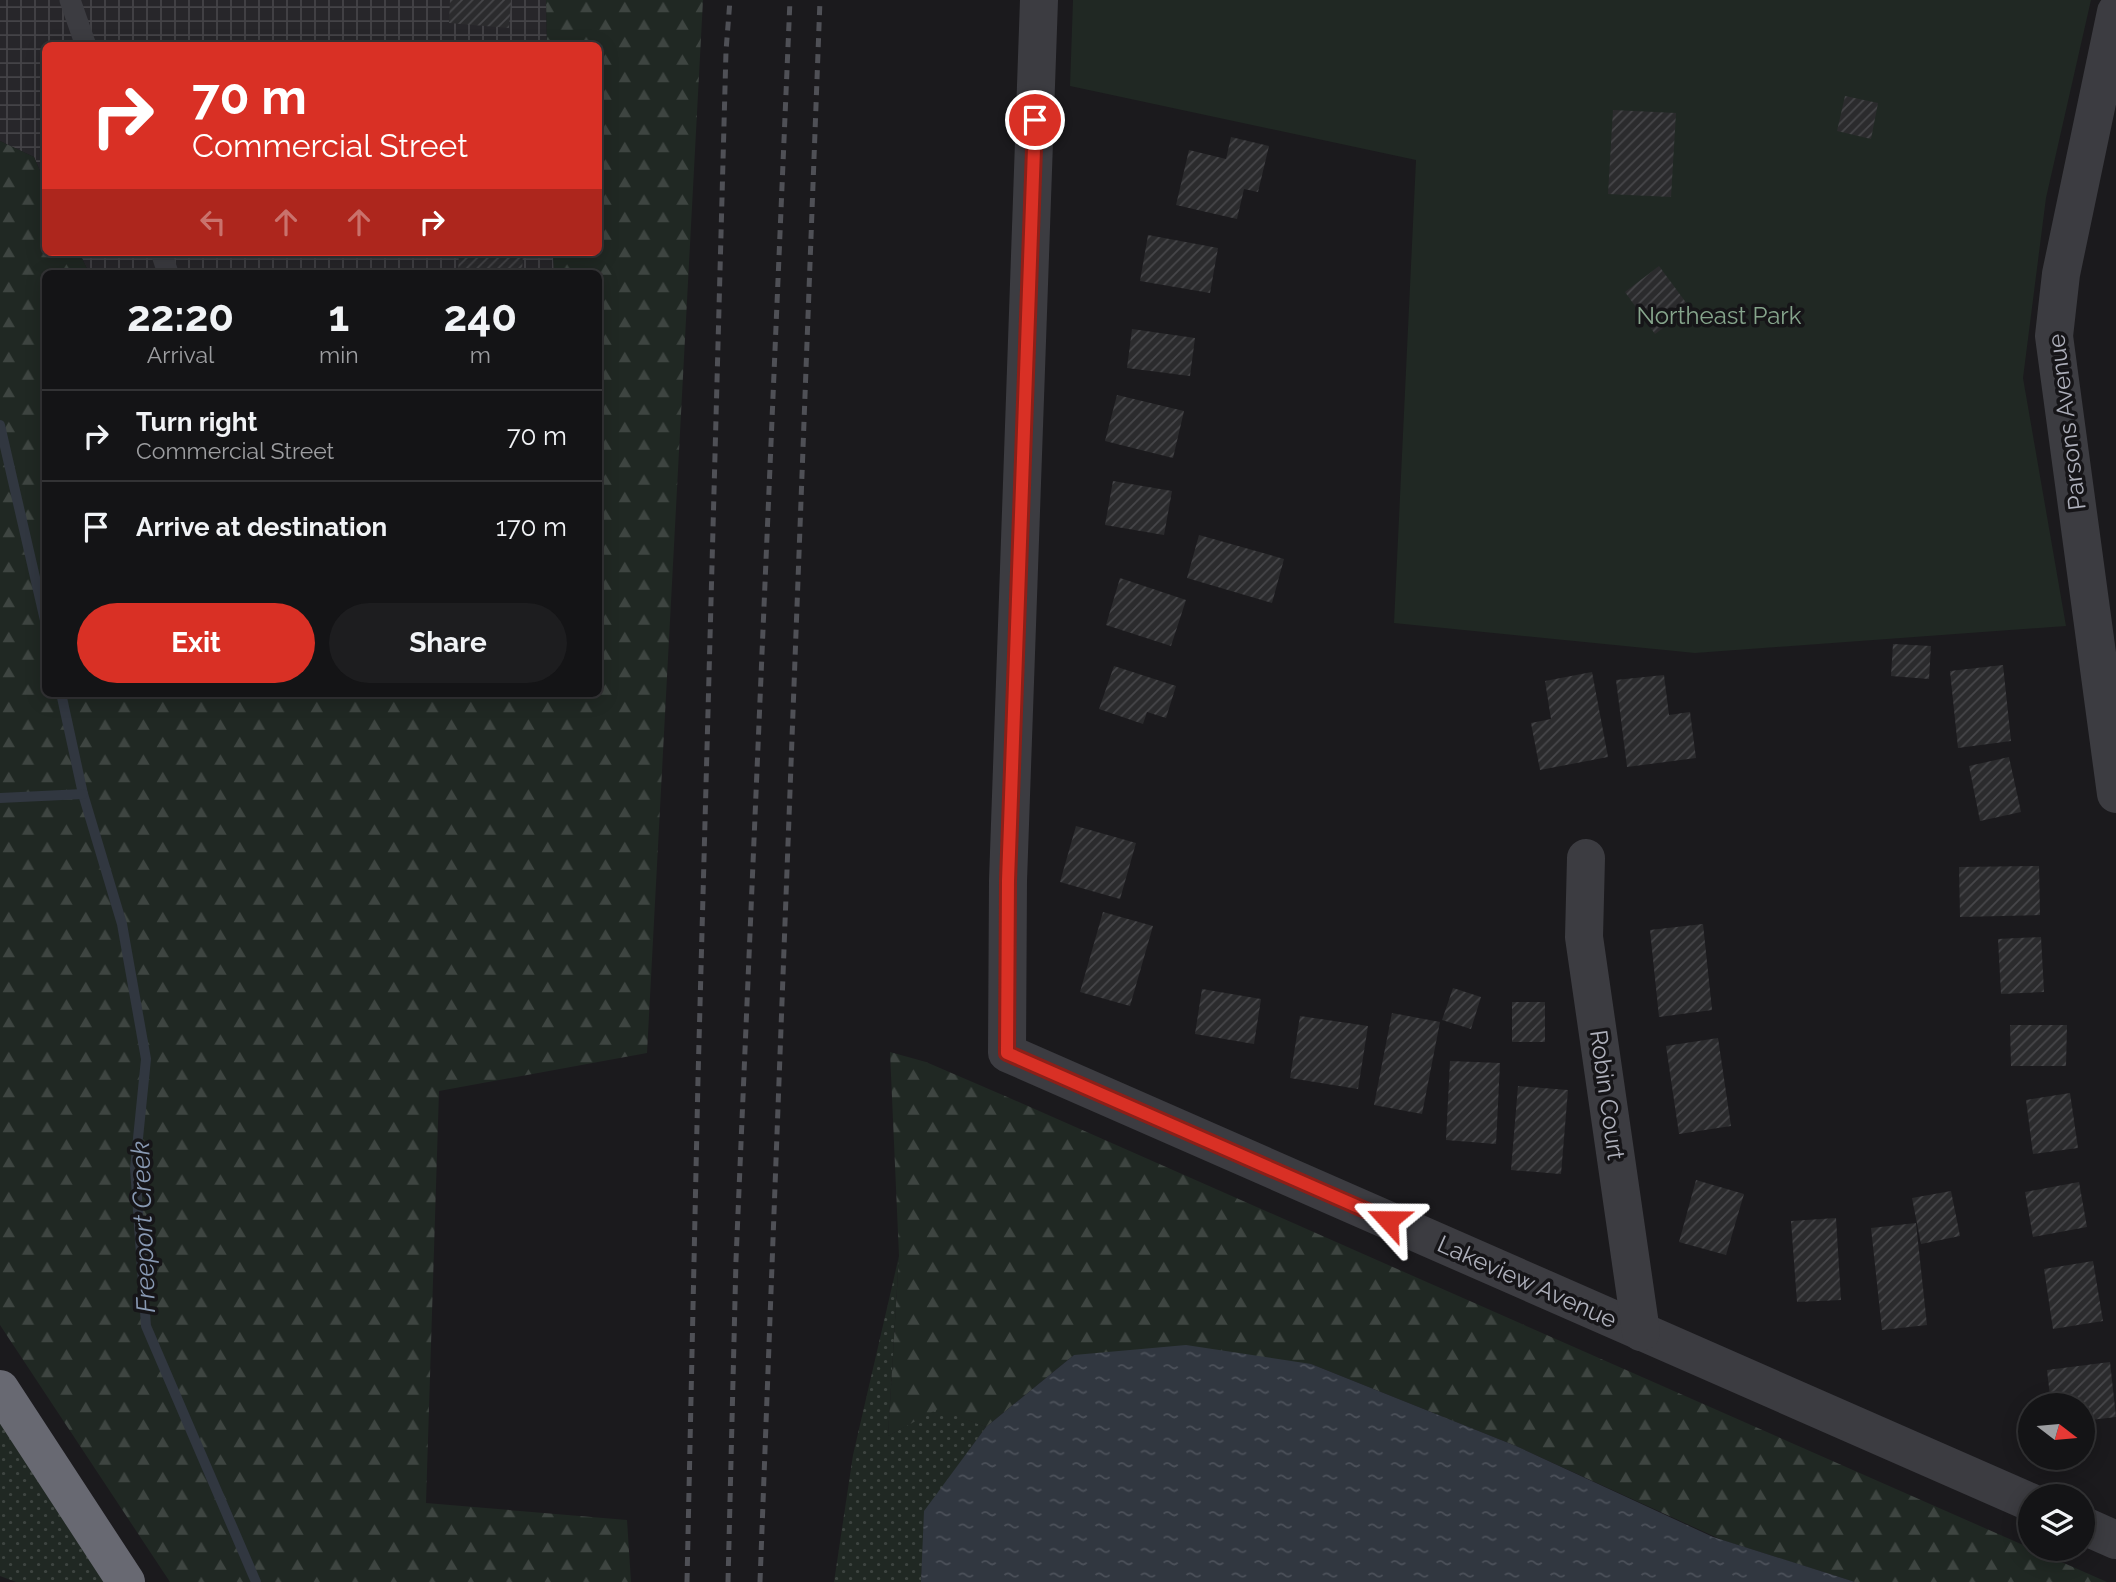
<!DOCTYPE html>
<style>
:root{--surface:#141416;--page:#1d1d1f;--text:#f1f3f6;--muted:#9d9ea1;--line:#333335;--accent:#d93025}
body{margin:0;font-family:Raleway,sans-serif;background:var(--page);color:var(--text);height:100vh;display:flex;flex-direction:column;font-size:26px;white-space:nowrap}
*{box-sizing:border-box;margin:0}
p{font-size:23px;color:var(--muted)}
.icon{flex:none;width:38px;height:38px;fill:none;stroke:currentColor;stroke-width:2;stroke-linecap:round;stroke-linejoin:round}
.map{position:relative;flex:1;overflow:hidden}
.sheet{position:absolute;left:42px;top:270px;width:560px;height:427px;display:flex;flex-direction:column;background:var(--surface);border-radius:10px;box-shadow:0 4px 18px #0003,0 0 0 2px var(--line)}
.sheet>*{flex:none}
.guide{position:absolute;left:42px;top:42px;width:560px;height:214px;border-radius:10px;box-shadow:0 4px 18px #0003,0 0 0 2px var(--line);background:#d93025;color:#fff;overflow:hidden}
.needle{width:46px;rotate:106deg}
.fabs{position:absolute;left:2018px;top:1393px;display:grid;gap:14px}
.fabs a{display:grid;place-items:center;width:77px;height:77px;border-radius:50%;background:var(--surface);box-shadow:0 4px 18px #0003,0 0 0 2px var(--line);font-size:35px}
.pin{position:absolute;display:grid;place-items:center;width:60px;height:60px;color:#fff;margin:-30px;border:4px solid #fff;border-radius:50%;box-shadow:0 2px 7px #0007}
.me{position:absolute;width:77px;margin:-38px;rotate:294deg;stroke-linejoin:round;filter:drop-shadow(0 0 5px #0008)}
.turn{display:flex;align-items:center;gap:24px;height:147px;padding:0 35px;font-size:32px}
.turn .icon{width:91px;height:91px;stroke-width:2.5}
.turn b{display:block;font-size:49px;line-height:60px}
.lanes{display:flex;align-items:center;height:66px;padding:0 35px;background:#0003;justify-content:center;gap:35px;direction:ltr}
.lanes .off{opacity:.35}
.eta{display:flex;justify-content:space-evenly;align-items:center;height:119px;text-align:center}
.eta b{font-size:42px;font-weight:700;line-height:49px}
.action{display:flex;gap:14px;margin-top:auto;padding:14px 35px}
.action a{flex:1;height:80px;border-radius:42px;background:var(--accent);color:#fff;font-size:28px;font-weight:700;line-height:80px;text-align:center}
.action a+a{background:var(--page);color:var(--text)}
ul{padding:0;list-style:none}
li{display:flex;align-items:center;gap:21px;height:91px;padding:0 35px;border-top:2px solid var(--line)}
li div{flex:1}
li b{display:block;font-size:26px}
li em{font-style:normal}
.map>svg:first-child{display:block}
.industrial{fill:url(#industrial-grid)}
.grass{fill:url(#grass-dots)}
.forest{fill:url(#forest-firs)}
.park{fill:#202823}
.water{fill:url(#water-ripples)}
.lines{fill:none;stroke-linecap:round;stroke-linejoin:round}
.stream{stroke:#313740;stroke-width:10}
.building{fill:url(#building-hatch)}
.lane{stroke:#3c3c41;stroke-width:21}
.street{stroke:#3c3c41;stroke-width:38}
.highway{stroke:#686972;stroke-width:38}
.rail{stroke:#4f5056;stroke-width:5;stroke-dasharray:9 7;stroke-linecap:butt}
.route-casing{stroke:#8d1f18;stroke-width:18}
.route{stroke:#d93025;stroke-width:12}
.labels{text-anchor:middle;stroke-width:7;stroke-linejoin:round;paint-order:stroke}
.park-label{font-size:24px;fill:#86a58c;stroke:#161518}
.street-label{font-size:24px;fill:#aeb0bb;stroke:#161518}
.water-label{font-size:26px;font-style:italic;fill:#8899b3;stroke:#161518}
</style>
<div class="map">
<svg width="2116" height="1582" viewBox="0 0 2116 1582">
<defs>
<pattern id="industrial-grid" width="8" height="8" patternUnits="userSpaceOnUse" patternTransform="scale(1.75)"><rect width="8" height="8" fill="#27262a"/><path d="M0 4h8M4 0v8" fill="none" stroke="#444347"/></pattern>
<pattern id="grass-dots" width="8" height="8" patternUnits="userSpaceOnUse" patternTransform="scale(1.75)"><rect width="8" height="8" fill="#202823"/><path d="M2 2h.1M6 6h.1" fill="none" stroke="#3e4541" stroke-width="1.8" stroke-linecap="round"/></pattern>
<pattern id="forest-firs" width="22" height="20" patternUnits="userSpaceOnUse" patternTransform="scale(1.75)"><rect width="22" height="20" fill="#202823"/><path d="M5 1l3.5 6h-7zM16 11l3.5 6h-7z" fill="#3e4541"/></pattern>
<pattern id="water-ripples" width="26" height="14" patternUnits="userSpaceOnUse" patternTransform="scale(1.75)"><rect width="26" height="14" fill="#313740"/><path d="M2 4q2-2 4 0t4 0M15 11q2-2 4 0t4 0" fill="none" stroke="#4c515a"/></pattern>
<pattern id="building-hatch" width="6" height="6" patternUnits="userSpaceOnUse" patternTransform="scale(1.75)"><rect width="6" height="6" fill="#2b2b2d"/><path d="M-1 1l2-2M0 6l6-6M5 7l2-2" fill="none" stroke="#47474a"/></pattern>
</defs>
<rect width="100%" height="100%" fill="#1b1a1d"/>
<g class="industrial">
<polygon points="0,0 546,0 547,45 46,46 45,182 34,157 0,141"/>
<polygon points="79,252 553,252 554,273 89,273"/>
</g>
<g class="grass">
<polygon points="899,1256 888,1436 938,1408 986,1427 925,1511 921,1582 834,1582 853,1455"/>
<polygon points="0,1421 106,1582 16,1582 0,1576"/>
</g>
<g class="forest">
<polygon points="546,0 703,0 647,1053 439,1091 426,1503 627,1520 631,1582 170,1582 0,1325 0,141 34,157 45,182 46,252 79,252 89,273 46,273 46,693 598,693 598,273 554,273 553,252 598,252 598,46 547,45"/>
<polygon points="890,1052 926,1062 1005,1096 2107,1582 1855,1582 1722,1540 1516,1446 1311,1364 1074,1355 986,1427 938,1409 888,1436 899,1256"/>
</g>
<polygon class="park" points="1073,0 2091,0 2046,198 2023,378 2066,626 1695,653 1394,623 1416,160 1070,86"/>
<polygon class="water" points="1186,1345 1311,1364 1516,1446 1713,1537 1855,1582 921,1582 924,1511 986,1427 1074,1355"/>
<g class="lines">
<g class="stream">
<polyline points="0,425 46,625"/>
<polyline points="61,693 83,794 122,924 146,1059 135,1168 146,1326 256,1582"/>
<polyline points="0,798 83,794"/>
</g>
</g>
<g class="building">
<polygon points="450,0 511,0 509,28 449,23"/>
<polygon points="1845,96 1878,103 1871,139 1837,131"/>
<polygon points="1613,110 1676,113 1671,197 1608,194"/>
<polygon points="1231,137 1269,146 1258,192 1244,189 1237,219 1176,205 1189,150 1226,159"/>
<polygon points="1148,235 1218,248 1210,293 1140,281"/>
<polygon points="459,252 523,252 522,273 458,273"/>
<polygon points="1659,266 1690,308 1655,334 1625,292"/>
<polygon points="1132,329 1195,338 1190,376 1127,368"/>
<polygon points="1117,395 1184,411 1173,458 1105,441"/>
<polygon points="1113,481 1172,491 1164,535 1105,525"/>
<polygon points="1199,535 1284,559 1272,603 1187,578"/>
<polygon points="1120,578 1186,600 1171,646 1106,625"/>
<polygon points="1893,644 1931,646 1929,679 1891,676"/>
<polygon points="2003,665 2011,741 1958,748 1950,671"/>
<polygon points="1114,666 1176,686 1166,718 1147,712 1143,724 1099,709"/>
<polygon points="1592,672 1608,757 1540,770 1531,723 1551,719 1545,681"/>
<polygon points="1664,675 1669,715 1690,712 1696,758 1627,767 1616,680"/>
<polygon points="2009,757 2021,812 1980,821 1969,766"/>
<polygon points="1076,826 1136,843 1120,899 1060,882"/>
<polygon points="2039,866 2040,915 1960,917 1959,867"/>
<polygon points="1103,912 1153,926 1130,1006 1080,992"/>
<polygon points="1703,924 1712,1010 1659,1017 1650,930"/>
<polygon points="2041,937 2044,992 2001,994 1998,939"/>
<polygon points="1453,988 1481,997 1471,1029 1442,1020"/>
<polygon points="1202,989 1261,999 1254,1044 1195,1034"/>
<rect x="1512" y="1002" width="33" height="40"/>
<polygon points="1392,1013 1440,1022 1422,1114 1374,1105"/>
<polygon points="1300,1016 1368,1026 1358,1089 1290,1078"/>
<polygon points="2010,1025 2067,1025 2066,1066 2011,1066"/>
<polygon points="1718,1038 1731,1126 1679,1134 1666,1046"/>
<polygon points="1450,1061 1500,1063 1496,1144 1446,1140"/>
<polygon points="1518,1086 1568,1090 1561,1174 1511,1170"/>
<polygon points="2070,1093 2078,1148 2033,1154 2026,1100"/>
<polygon points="1696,1180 1744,1194 1726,1255 1679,1242"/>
<polygon points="2079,1182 2087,1227 2033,1237 2025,1192"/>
<polygon points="1951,1191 1960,1236 1921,1244 1912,1198"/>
<polygon points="1836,1218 1841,1300 1797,1302 1791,1221"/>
<polygon points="1916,1223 1927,1325 1882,1330 1871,1228"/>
<polygon points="2093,1261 2103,1321 2053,1329 2044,1269"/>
<polygon points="2110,1362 2116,1417 2082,1421 2082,1405 2051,1405 2047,1370"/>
</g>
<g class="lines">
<g class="lane">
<polyline points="70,0 86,46"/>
<polyline points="161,252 168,273"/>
</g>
<g class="street">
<polyline points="1039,0 1008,881 1007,1053 2030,1502"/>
<polyline points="2116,12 2061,274 2054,336 2116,794"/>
<polyline points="1586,858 1584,937 1641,1332"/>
<polyline points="2082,1525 2116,1540"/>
</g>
<polyline class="highway" points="0,1389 126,1582"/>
<g class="rail">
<polyline points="687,1582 698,1079 726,51 730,0"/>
<polyline points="728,1582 736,1260 790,0"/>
<polyline points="760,1582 820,0"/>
</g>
</g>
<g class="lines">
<g class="route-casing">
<polyline id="route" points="1035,120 1008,881 1007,1053 1388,1220"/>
</g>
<use href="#route" class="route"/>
</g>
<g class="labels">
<g class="park-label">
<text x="1719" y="324">Northeast Park</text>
</g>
<g class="street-label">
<text transform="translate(2067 422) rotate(-97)" y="8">Parsons Avenue</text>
<text transform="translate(1607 1095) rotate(82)" y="8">Robin Court</text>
<text transform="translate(1527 1282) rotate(24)" y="8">Lakeview Avenue</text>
</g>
<g class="water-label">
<text transform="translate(143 1227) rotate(-92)" y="9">Freeport Creek</text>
</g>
</g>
</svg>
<div class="fabs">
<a><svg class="needle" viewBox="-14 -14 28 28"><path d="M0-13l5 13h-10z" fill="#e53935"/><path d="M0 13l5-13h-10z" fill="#9d9ea1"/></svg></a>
<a><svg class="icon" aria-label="layers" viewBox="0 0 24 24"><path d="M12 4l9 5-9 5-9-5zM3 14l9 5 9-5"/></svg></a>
</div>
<div class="pin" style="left:1035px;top:120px;background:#d93025"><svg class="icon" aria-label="arrive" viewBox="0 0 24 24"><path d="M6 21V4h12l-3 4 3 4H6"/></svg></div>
<svg class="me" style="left:1388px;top:1220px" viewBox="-20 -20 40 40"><path d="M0-17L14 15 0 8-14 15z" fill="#d93025" stroke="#fff" stroke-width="4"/></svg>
<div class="guide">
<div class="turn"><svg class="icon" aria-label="right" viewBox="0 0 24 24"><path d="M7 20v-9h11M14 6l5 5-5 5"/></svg><div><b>70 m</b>Commercial Street</div></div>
<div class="lanes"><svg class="icon off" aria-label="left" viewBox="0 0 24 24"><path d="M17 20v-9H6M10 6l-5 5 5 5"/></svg><svg class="icon off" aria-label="ahead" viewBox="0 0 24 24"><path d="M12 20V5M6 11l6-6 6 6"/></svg><svg class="icon off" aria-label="ahead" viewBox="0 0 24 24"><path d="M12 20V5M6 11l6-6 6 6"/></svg><svg class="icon" aria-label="right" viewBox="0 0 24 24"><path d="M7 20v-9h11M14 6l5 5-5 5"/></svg></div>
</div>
<section class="sheet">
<div class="eta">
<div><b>22:20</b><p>Arrival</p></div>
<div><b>1</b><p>min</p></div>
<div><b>240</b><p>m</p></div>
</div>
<ul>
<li><svg class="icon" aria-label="right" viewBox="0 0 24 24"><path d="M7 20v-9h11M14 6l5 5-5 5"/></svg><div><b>Turn right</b><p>Commercial Street</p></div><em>70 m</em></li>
<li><svg class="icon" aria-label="arrive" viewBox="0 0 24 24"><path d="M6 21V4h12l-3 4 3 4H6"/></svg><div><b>Arrive at destination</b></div><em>170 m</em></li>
</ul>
<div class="action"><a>Exit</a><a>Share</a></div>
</section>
</div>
